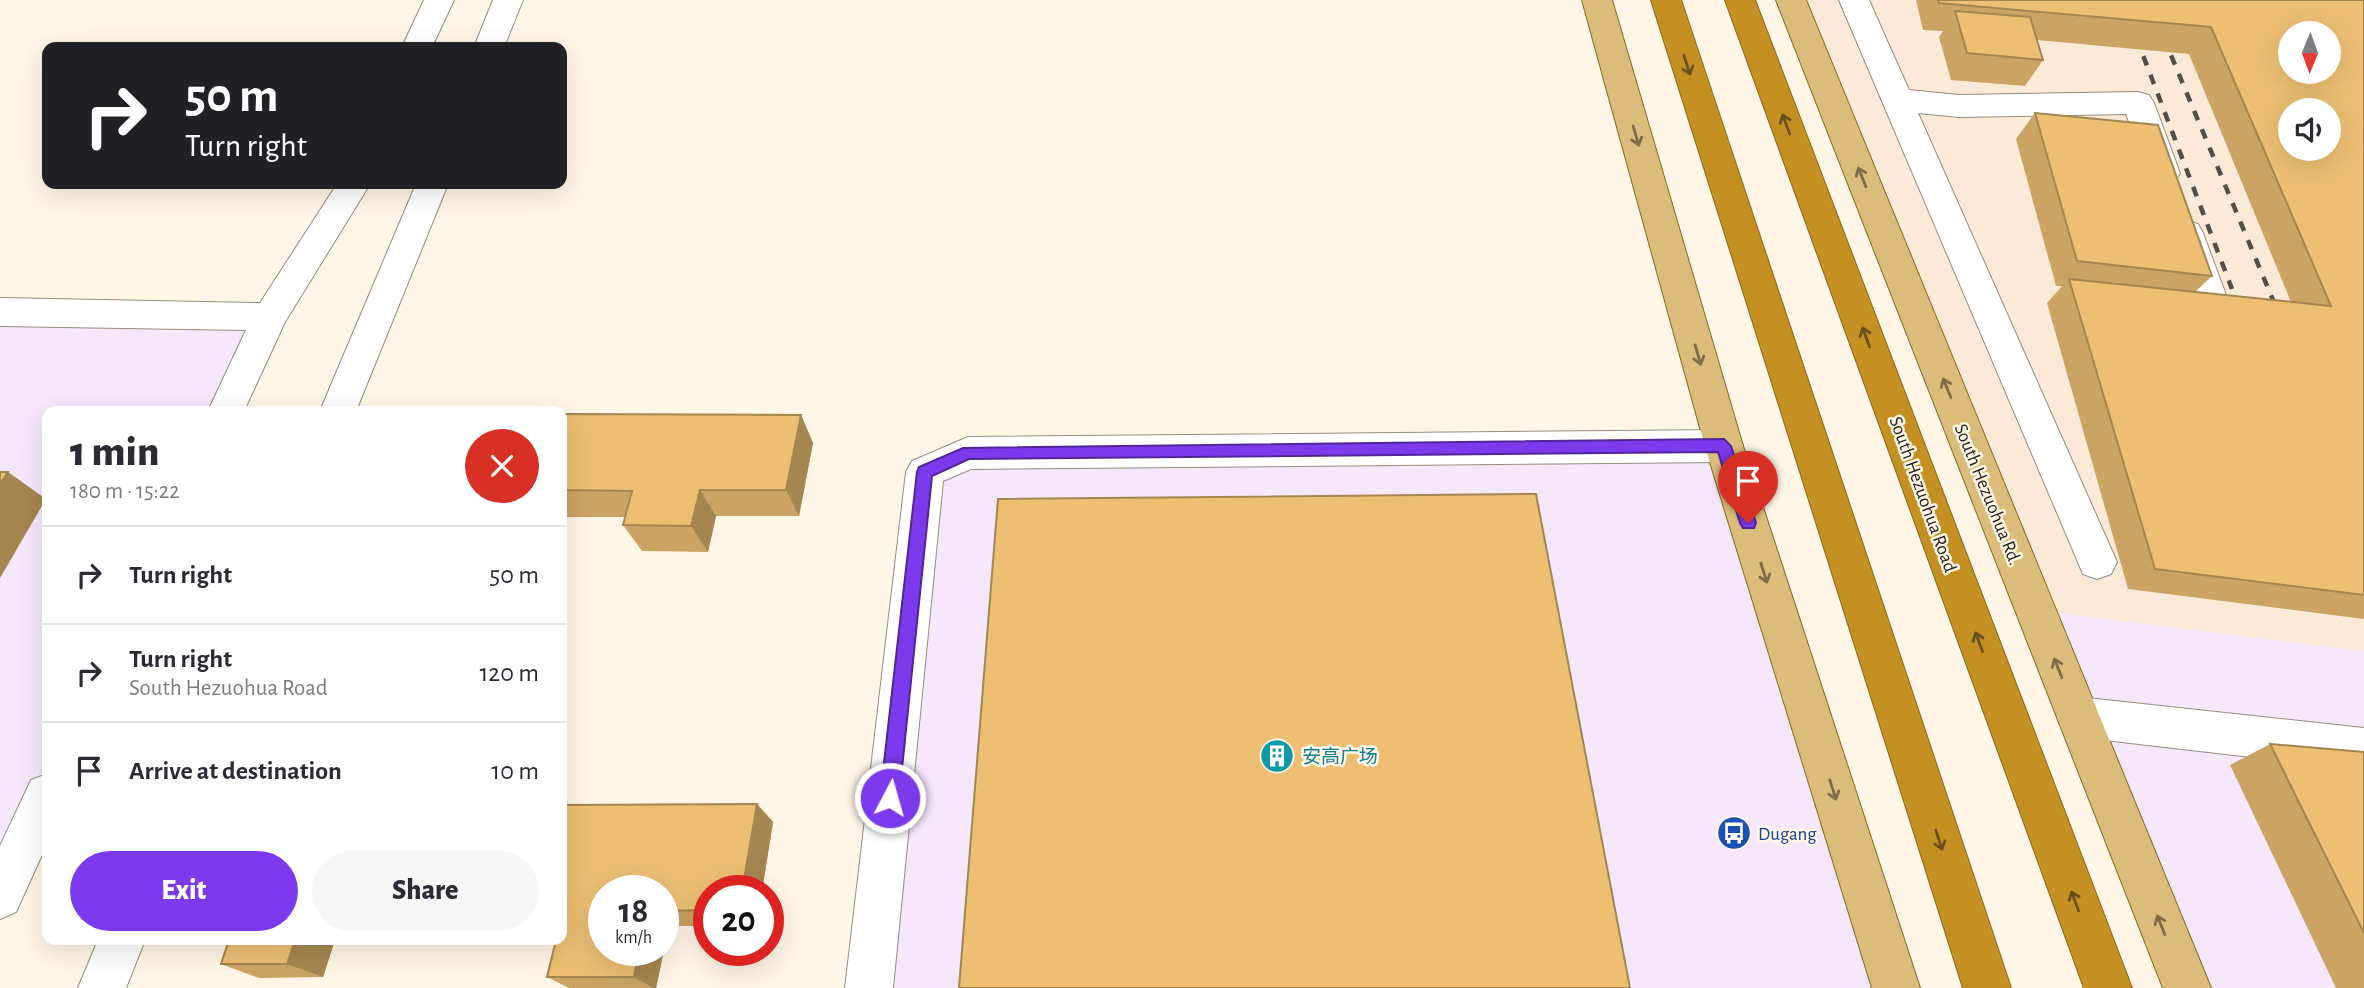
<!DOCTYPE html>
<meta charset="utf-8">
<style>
:root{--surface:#fff;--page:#f7f7f7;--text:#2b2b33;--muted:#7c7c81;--line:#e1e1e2;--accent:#7c3aed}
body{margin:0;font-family:"Alegreya Sans","Noto Sans SC",sans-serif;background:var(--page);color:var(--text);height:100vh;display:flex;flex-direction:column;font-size:26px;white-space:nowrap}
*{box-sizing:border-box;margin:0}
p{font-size:23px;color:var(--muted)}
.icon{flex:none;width:38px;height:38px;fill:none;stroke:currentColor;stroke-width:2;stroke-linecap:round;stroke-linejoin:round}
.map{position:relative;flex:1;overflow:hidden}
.side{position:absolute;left:42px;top:406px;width:525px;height:539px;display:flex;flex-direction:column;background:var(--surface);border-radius:14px;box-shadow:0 7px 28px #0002}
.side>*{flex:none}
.guide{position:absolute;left:42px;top:42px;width:525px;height:147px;border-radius:14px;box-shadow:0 7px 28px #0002;background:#202124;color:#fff;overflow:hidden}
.needle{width:46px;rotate:181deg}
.controls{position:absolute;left:2278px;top:21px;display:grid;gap:14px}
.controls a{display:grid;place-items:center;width:63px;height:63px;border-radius:50%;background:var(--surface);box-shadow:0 7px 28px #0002;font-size:35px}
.speed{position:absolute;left:588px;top:875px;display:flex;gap:14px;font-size:35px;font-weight:700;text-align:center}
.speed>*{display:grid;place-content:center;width:91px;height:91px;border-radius:50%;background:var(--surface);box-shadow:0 7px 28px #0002;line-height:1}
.speed small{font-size:18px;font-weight:400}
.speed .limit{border:10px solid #d22;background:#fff;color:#111}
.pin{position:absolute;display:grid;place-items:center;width:60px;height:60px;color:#fff;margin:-72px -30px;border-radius:50% 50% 50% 0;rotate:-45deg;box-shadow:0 0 7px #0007}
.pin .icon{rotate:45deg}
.me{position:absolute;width:77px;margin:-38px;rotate:6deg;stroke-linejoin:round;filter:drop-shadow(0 0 5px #0008)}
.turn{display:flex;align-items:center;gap:24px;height:147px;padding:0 28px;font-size:32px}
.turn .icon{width:91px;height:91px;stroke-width:2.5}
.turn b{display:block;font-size:49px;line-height:60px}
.round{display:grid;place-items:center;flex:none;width:74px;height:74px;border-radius:37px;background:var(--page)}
.head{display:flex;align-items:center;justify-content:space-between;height:119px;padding:0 28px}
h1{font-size:42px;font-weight:800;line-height:52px}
.button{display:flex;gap:14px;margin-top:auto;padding:14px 28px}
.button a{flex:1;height:80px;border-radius:42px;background:var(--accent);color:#fff;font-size:28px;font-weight:800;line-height:80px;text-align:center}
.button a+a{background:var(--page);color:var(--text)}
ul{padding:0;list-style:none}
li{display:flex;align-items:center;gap:21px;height:98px;padding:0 28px;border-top:2px solid var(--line)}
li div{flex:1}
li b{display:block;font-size:26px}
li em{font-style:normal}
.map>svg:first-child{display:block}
.commercial{fill:#f5e8fc}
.industrial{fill:#fcead9;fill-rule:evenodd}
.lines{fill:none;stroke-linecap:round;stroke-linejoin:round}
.minor-casing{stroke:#968d7c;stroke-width:2}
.major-casing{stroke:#8b681d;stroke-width:2}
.highway-casing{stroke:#8b681d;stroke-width:2}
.minor{fill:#fff;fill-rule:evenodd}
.major{fill:#dcbc7a;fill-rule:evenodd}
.highway{fill:#c49021;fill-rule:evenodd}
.rail{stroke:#544f46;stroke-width:4.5;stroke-dasharray:10 10;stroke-linecap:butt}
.wall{fill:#cba463;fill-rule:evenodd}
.shaded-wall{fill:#a58650}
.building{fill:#ecbf73;stroke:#a58650;stroke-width:2;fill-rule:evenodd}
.oneway{stroke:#6a511b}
.oneway2{stroke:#7e6c48}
.route{fill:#7c3aed;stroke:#51269a;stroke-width:2}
.labels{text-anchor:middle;stroke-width:5;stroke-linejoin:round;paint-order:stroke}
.street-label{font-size:19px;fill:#211d16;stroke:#fff6e7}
.culture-label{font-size:19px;fill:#0d838f;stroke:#fff6e7;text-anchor:start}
.transit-label{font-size:19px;fill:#164399;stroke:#fff6e7;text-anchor:start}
</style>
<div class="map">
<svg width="2364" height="988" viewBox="0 0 2364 988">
<rect width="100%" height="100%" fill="#fff6e7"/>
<g class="commercial">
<polygon points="0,312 270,317 226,411 47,411 47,795 0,896"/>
<polygon points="1724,446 1896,988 869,988 925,472 968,453"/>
<polygon points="2035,610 2364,651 2364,988 2187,988"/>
</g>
<path class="industrial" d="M1791 0H2364V651L2035 610ZM2291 33H2329V72H2291ZM2291 110H2329V149H2291Z"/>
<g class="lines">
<g class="minor-casing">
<g id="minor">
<polygon points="424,0 454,0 432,47 402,47"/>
<polygon points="493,0 523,0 504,47 474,47"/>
<polygon points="1839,0 1869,0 1909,90 1959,95 2138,92 2149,95 2154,103 2180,173 2175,181 2164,185 2153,181 2148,173 2126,114 1959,117 1918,113 2117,562 2111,574 2097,579 2083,574"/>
<polygon points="337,184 370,184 285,322 244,411 208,411 246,330 0,326 0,298 260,303"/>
<polygon points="416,184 448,184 356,411 320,411"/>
<polygon points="2186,221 2198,224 2203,233 2229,303 2224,312 2212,316 2200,312 2195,303 2169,233 2174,224"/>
<polygon points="1724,430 1737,435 1743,446 1737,457 1724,462 971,469 943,481 893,988 845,988 906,472 912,461 968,437"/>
<polygon points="2078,697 2364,728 2364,770 2078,737 2063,731 2057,717 2063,703"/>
<polygon points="47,774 47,844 16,912 0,919 0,846 31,780"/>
<polygon points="98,940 145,940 126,988 78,988"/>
</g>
</g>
<g class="major-casing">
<g id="major">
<polygon points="1582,0 1612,0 1743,446 1920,988 1872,988 1705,446"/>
<polygon points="1776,0 1806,0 2211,988 2163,988"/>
</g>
</g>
<g class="highway-casing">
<g id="highway">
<polygon points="1651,0 1681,0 2011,988 1963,988"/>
<polygon points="1725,0 1755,0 2132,988 2084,988"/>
</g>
</g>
<use href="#minor" class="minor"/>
<use href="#major" class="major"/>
<use href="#highway" class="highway"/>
<g class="rail">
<polyline points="2122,0 2232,289"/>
<polyline points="2148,0 2280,317"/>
</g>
</g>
<g class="wall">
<polygon points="1916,0 2364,0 2364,619 2128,589 2047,303 2062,286 2056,286 2016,139 2035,113 2212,276 2195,292 2291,302 2189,54 2037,40 2043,60 2025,86 1951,80 1939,37 1943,31 1923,30"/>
<polygon points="562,414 801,415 813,443 799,516 716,516 708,552 642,551 623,525 625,517 562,517"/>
<polygon points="2270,744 2364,752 2364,988 2336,988 2230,765"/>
<path d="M757 804 773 822 762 891H709V926H669L656 988H569L547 977 556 940H562V805ZM604 891H663V950H604Z"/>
<polygon points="229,940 335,940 323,977 259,978 221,964"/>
</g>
<g class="shaded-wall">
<polygon points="801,415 813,443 799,516 786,490"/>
<polygon points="8,472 46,499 0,578 0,484"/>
<polygon points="700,490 716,516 708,552 691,526"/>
<polygon points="757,804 773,822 762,891 742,891"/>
<polygon points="663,922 669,926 656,988 653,988 634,977 639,950 663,950"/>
<polygon points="295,940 335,940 323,977 287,964"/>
</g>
<g class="building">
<path d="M1938 0H2364V595L2155 569 2069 279 2331 306 2211 27 1939 3ZM2291 33H2329V72H2291ZM2291 110H2329V149H2291Z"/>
<polygon points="1955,11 2030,17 2043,60 1967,53"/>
<polygon points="2035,113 2158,125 2212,276 2077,261"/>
<polygon points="562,414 801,415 786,490 700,490 691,526 623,525 632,491 562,490"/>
<polygon points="0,472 8,472 0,484"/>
<polygon points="1536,494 1630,988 959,988 998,499"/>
<polygon points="2270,744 2364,752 2364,933"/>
<polygon points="757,804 742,891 709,891 709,910 663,911 663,891 604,891 604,950 639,950 634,977 547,977 556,940 562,940 562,805"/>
<polygon points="229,940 295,940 287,964 221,964"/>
</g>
<defs><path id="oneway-shaft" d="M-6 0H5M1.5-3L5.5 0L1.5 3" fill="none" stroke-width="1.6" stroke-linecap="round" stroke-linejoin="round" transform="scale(1.75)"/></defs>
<g class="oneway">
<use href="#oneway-shaft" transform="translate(1687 65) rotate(72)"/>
<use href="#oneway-shaft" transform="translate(1786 124) rotate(-110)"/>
<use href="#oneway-shaft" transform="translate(1866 337) rotate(-110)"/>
<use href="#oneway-shaft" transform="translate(1979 642) rotate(-110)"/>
<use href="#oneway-shaft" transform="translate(1939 840) rotate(72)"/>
<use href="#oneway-shaft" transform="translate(2075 901) rotate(-110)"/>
</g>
<g class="oneway2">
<use href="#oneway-shaft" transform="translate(1636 136) rotate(74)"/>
<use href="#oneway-shaft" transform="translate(1862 177) rotate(-112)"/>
<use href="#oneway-shaft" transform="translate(1698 355) rotate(74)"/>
<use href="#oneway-shaft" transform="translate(1947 388) rotate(-112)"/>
<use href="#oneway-shaft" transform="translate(1764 573) rotate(72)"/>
<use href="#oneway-shaft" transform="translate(2058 668) rotate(-112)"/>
<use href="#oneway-shaft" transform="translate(1833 790) rotate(72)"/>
<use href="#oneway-shaft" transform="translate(2161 925) rotate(-112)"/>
</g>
<polygon class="route" points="1724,439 1731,446 1756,523 1754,528 1743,528 1740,523 1718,452 969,459 932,476 899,798 896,804 890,807 883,804 880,798 917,472 919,467 963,448"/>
<defs>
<g id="building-disc" transform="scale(1.75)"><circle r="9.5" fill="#0f9aa8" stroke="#fff6e7"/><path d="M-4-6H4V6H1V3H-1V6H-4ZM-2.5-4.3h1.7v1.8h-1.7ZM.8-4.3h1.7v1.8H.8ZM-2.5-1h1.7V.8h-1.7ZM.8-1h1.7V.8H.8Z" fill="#fff"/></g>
<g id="bus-disc" transform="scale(1.75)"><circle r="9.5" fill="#1a4fb4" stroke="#fff6e7"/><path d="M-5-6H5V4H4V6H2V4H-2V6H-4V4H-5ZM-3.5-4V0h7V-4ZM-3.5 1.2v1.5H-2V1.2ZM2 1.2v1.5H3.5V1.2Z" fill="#fff"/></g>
</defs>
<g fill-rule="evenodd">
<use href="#building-disc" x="1277" y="756"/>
<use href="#bus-disc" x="1734" y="833"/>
</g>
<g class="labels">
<g class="street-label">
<text transform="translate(1924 494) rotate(70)" y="7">South Hezuohua Road</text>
<text transform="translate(1989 494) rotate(68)" y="7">South Hezuohua Rd.</text>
</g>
<g class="culture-label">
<text x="1302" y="763">安高广场</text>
</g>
<g class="transit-label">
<text x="1758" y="840">Dugang</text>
</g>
</g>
</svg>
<div class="controls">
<a><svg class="needle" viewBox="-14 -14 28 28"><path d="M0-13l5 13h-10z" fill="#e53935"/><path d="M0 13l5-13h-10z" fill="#7c7c81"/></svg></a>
<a><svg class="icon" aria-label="sound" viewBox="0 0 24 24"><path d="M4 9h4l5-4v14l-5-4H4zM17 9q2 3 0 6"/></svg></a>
</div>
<div class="speed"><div>18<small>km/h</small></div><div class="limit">20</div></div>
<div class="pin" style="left:1748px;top:523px;background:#d93025"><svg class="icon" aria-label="arrive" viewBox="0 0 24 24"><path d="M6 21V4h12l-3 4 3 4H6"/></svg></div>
<svg class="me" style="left:890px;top:798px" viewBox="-20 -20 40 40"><circle r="17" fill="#7c3aed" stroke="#fff" stroke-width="3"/><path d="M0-11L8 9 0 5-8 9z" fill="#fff"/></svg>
<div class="guide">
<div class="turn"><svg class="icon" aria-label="right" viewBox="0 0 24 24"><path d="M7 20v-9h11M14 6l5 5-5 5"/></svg><div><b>50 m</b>Turn right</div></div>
</div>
<section class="side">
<div class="head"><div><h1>1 min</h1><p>180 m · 15:22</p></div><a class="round" style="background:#d93025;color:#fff"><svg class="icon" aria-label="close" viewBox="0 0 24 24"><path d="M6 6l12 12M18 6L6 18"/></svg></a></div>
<ul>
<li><svg class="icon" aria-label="right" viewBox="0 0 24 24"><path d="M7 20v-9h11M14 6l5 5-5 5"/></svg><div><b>Turn right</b></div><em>50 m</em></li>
<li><svg class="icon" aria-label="right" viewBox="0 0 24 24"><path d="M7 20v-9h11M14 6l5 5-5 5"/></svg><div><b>Turn right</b><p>South Hezuohua Road</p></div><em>120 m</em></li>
<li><svg class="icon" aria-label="arrive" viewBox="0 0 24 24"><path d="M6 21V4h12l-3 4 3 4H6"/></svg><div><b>Arrive at destination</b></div><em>10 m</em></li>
</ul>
<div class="button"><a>Exit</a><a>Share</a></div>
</section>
</div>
